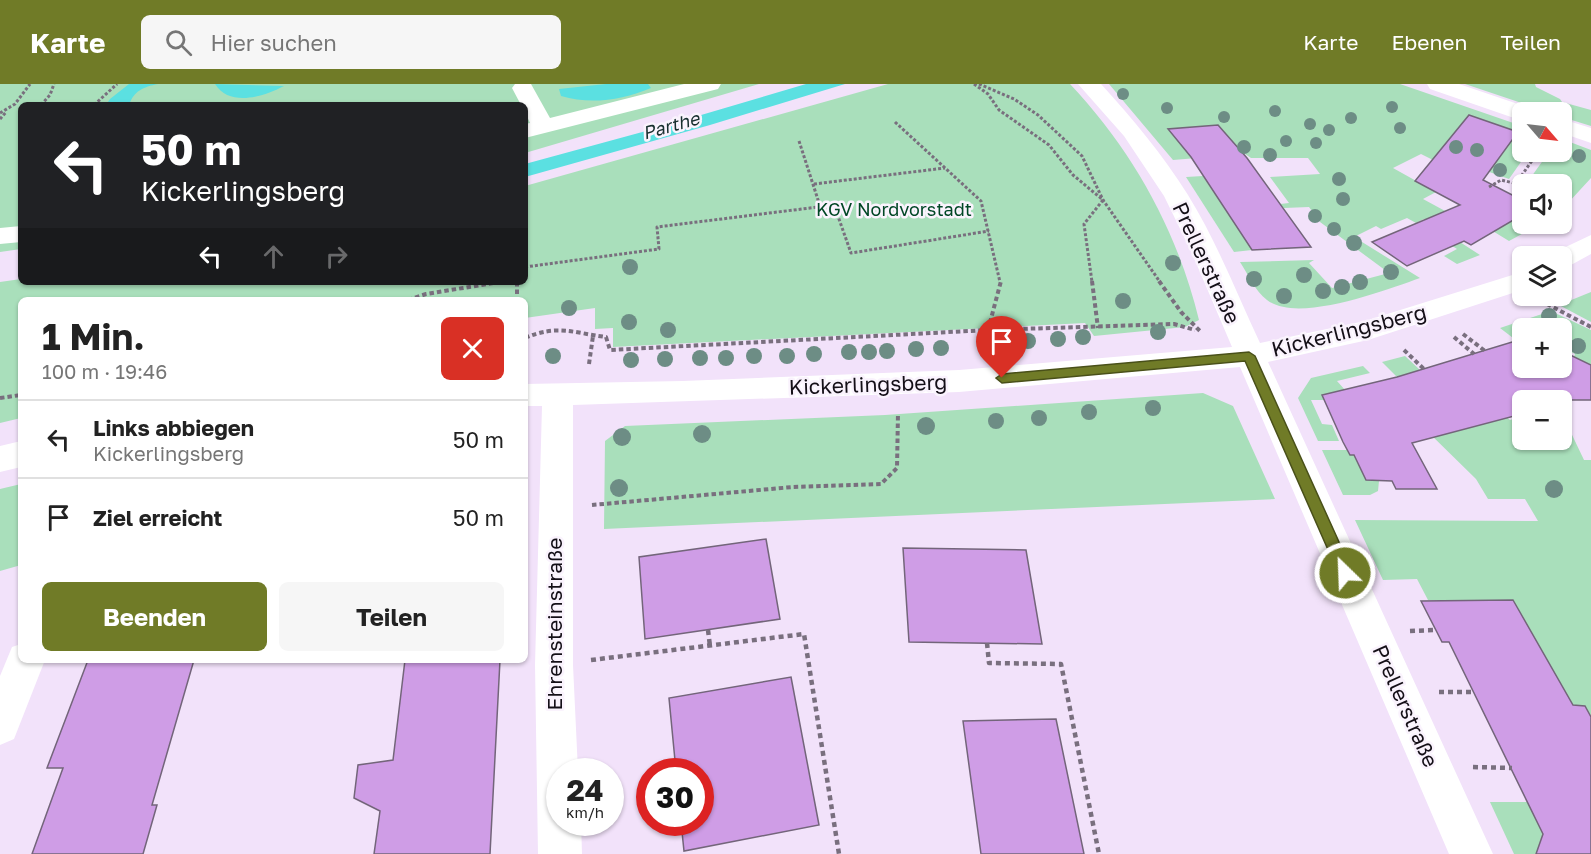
<!DOCTYPE html>
<html lang="de">
<meta charset="utf-8">
<style>
:root{--surface:#fff;--page:#f6f6f6;--text:#222;--muted:#767676;--line:#e0e0e0;--accent:#707b27}
body{margin:0;font-family:"Golos Text",sans-serif;background:var(--page);color:var(--text);height:100vh;display:flex;flex-direction:column;font-size:22px;white-space:nowrap}
*{box-sizing:border-box;margin:0}
p{font-size:20px;color:var(--muted)}
.icon{flex:none;width:33px;height:33px;fill:none;stroke:currentColor;stroke-width:2;stroke-linecap:round;stroke-linejoin:round}
.map{position:relative;flex:1;overflow:hidden}
.side{position:absolute;left:18px;top:213px;width:510px;height:366px;display:flex;flex-direction:column;background:var(--surface);border-radius:9px;box-shadow:0 2px 4px #0004}
.side>*{flex:none}
.guide{position:absolute;left:18px;top:18px;width:510px;height:183px;border-radius:9px;box-shadow:0 2px 4px #0004;background:#202124;color:#fff;overflow:hidden}
.needle{width:39px;rotate:118deg}
.tools{position:absolute;left:1512px;top:18px;display:grid;gap:12px}
.tools a{display:grid;place-items:center;width:60px;height:60px;border-radius:9px;background:var(--surface);box-shadow:0 2px 4px #0004;font-size:30px}
.speed{position:absolute;left:546px;top:674px;display:flex;gap:12px;font-size:30px;font-weight:700;text-align:center}
.speed>*{display:grid;place-content:center;width:78px;height:78px;border-radius:50%;background:var(--surface);box-shadow:0 2px 4px #0004;line-height:1}
.speed small{font-size:15px;font-weight:400}
.speed .limit{border:9px solid #d22;background:#fff;color:#111}
.pin{position:absolute;display:grid;place-items:center;width:51px;height:51px;color:#fff;margin:-62px -26px;border-radius:50% 50% 50% 0;rotate:-45deg;box-shadow:0 0 6px #0007}
.pin .icon{rotate:45deg}
.me{position:absolute;width:66px;margin:-33px;rotate:336deg;stroke-linejoin:round;filter:drop-shadow(0 0 4px #0008)}
.turn{display:flex;align-items:center;gap:21px;height:126px;padding:0 24px;font-size:27px}
.turn .icon{width:78px;height:78px;stroke-width:2.5}
.turn b{display:block;font-size:42px;line-height:51px}
.lanes{display:flex;align-items:center;height:57px;padding:0 24px;background:#0003;justify-content:center;gap:30px;direction:ltr}
.lanes .off{opacity:.35}
.round{display:grid;place-items:center;flex:none;width:63px;height:63px;border-radius:9px;background:var(--page)}
.summary{display:flex;align-items:center;justify-content:space-between;height:102px;padding:0 24px}
h1{font-size:36px;font-weight:700;line-height:45px}
.primary-button{display:flex;gap:12px;margin-top:auto;padding:12px 24px}
.primary-button a{flex:1;height:69px;border-radius:9px;background:var(--accent);color:#fff;font-size:24px;font-weight:700;line-height:69px;text-align:center}
.primary-button a+a{background:var(--page);color:var(--text)}
ul{padding:0;list-style:none}
li{display:flex;align-items:center;gap:18px;height:78px;padding:0 24px;border-top:2px solid var(--line)}
li div{flex:1}
li b{display:block;font-size:22px}
li em{font-style:normal}
header{display:flex;align-items:center;gap:36px;box-sizing:border-box;height:84px;padding:0 30px;background:var(--accent);color:#fff}
header strong{font-size:28px}
nav{display:flex;gap:33px;margin-inline-start:auto;font-size:21px}
.search{width:420px;height:54px;background:var(--page);display:flex;align-items:center;gap:15px;box-sizing:border-box;padding:0 21px;border-radius:9px;color:var(--muted);font-size:22px}
.map>svg:first-child{display:block}
.green{fill:#a9dfbb}
.water{fill:#5be0e1}
.building{fill:#cf9de6;stroke:#73657a;stroke-width:1.5}
.lines{fill:none;stroke-linecap:round;stroke-linejoin:round}
.path-far2{stroke:#796f7e;stroke-width:3;stroke-dasharray:3 2;stroke-linecap:butt}
.path-far1{stroke:#796f7e;stroke-width:4;stroke-dasharray:4.5 3;stroke-linecap:butt}
.path{stroke:#796f7e;stroke-width:4.5;stroke-dasharray:5 4;stroke-linecap:butt}
.minor{fill:#fff;fill-rule:evenodd}
.tree{fill:#6d8d85}
.route{fill:#707b27;stroke:#495019;stroke-width:1.5}
.labels{text-anchor:middle;stroke-width:5;stroke-linejoin:round;paint-order:stroke}
.far-water-label{font-size:18px;font-style:italic;fill:#182f2f;stroke:#faf3fd}
.far-park-label{font-size:18px;fill:#004725;stroke:#faf3fd}
.street-label{font-size:21px;fill:#140f17;stroke:#faf3fd}
</style>
<header>
<strong>Karte</strong>
<div class="search"><svg class="icon" aria-label="search" viewBox="0 0 24 24"><circle cx="10" cy="10" r="6"/><path d="M15 15l6 6"/></svg>Hier suchen</div>
<nav><a>Karte</a><a>Ebenen</a><a>Teilen</a></nav>
</header>
<div class="map">
<svg width="1591" height="770" viewBox="0 0 1591 770">
<rect width="100%" height="100%" fill="#f2e2fa"/>
<g class="green">
<polygon points="0,0 759,0 525,69 525,21 21,21 21,165 0,168"/>
<path d="M888 0H1070C1133 67 1177 146 1199 236L1185 243 1094 252 1085 239 613 263V244L595 245V224L525 234V216H21V334L0 339V198L21 195V198H525V102Z"/>
<path d="M1109 0H1400L1522 42V68H1528L1509 95 1453 75 1437 78 1421 70 1393 84 1436 108 1423 115 1471 141 1449 151 1480 171 1457 180 1444 172 1457 165 1435 151 1443 147 1424 135 1416 139 1407 134 1381 145 1376 142 1354 153 1420 194C1386 206 1297 240 1267 216 1255 207 1248 190 1240 178L1314 176 1309 179 1332 204 1389 189 1320 138 1309 123 1284 124 1280 120 1289 119 1270 93 1320 90 1308 74H1251L1245 70 1173 76Z"/>
<polygon points="1465,0 1535,0 1536,3 1560,15 1562,18 1591,26 1591,42 1562,33 1562,28 1548,28"/>
<polygon points="1562,55 1591,66 1591,94 1568,119 1562,118 1562,100 1530,100 1529,96 1549,68 1562,68"/>
<polygon points="1203,92 1252,166 1234,168 1186,93"/>
<polygon points="1522,131 1522,140 1540,140 1509,157 1478,138 1485,134 1502,143"/>
<polygon points="1591,208 1591,238 1559,221"/>
<polygon points="1551,227 1591,246 1591,281 1574,273 1575,270 1562,263 1562,244 1522,244 1522,255 1517,257 1500,244"/>
<polygon points="1405,272 1420,286 1397,293 1382,278"/>
<polygon points="1363,282 1370,289 1337,297 1345,306 1324,316 1311,316 1322,340 1332,341 1339,357 1318,357 1298,314 1311,294"/>
<polygon points="1203,309 1233,322 1275,415 604,445 605,357 625,342 885,331"/>
<polygon points="1557,315 1572,315 1564,334 1584,376 1591,376 1591,633 1585,622 1566,621 1513,516 1428,516 1417,495 1383,496 1355,436 1538,437 1525,415 1488,415 1476,395 1426,346 1446,340 1454,348 1472,343 1502,329 1510,336 1522,332 1522,356 1562,356 1562,316 1553,316"/>
<polygon points="1322,366 1348,366 1350,371 1354,371 1366,396 1379,397 1378,407 1370,411 1343,411"/>
<polygon points="21,400 21,481 0,487 0,405"/>
<polygon points="1490,718 1528,718 1548,760 1536,770 1514,770"/>
</g>
<g class="water">
<path d="M129 0H158C143 3 134 7 129 21H106L110 15Z"/>
<path d="M215 0 284 2C265 12 230 24 215 0Z"/>
<path d="M606 0H648L651 4C622 16 591 21 561 12L559 5Z"/>
<polygon points="806,0 845,0 710,41 525,93 525,80 657,44"/>
</g>
<g class="building">
<polygon points="1469,31 1518,48 1483,96 1522,116 1522,131 1471,161 1464,157 1407,182 1372,158 1460,121 1415,97"/>
<polygon points="1218,41 1247,74 1311,163 1252,166 1191,73 1168,45"/>
<polygon points="1522,255 1522,284 1562,284 1562,267 1591,281 1591,316 1522,316 1522,330 1412,359 1437,405 1396,405 1392,397 1366,396 1354,371 1350,371 1343,358 1322,311 1397,293"/>
<polygon points="766,455 780,535 645,555 639,473"/>
<polygon points="903,464 1026,466 1042,560 909,558"/>
<polygon points="1513,516 1573,621 1585,622 1591,633 1591,770 1536,770 1543,750 1449,558 1442,558 1421,517"/>
<polygon points="88,576 194,576 152,721 157,721 143,770 32,770 63,684 47,684"/>
<polygon points="405,576 500,576 490,770 374,770 380,727 354,714 358,681 393,676"/>
<polygon points="791,593 819,741 684,767 681,738 700,738 700,687 676,687 669,614"/>
<polygon points="1056,635 1084,770 981,770 963,637"/>
</g>
<g class="lines">
<g class="path-far2">
<polyline points="974,0 988,10 999,26 1049,61 1073,91 1103,116 1084,140 1092,198"/>
<polyline points="979,0 1014,15 1038,31 1082,72 1103,116 1160,198"/>
<polyline points="41,21 50,11 54,0"/>
<polyline points="94,21 117,0"/>
<polyline points="0,29 15,20 30,0"/>
<polyline points="0,35 6,28"/>
<polyline points="895,38 981,117 1000,198"/>
<polyline points="799,57 820,122"/>
<polyline points="814,100 945,84"/>
<polyline points="1522,102 1522,91 1538,68"/>
<polyline points="1489,103 1501,96 1522,101"/>
<polyline points="1562,123 1570,127"/>
<polyline points="525,183 659,165 657,143 834,121 851,169 989,147"/>
</g>
<g class="path-far1">
<polyline points="1092,197 1098,244"/>
<polyline points="1159,197 1181,228 1201,248"/>
<polyline points="517,198 517,216"/>
<polyline points="408,216 426,210 500,198"/>
<polyline points="1547,220 1591,243"/>
<polyline points="988,246 1001,197"/>
<polyline points="1463,250 1485,267"/>
<polyline points="1454,253 1474,270"/>
<path d="M525 254C557 240 574 249 606 253L610 266 988 246 1174 240 1195 246"/>
<polyline points="1404,266 1424,285"/>
<polyline points="589,280 593,252"/>
<polyline points="0,314 21,311"/>
<polyline points="592,421 793,403 881,400 897,384 898,329"/>
</g>
<g class="path">
<polyline points="708,546 710,562"/>
<polyline points="1410,547 1436,546"/>
<polyline points="987,559 989,579 1061,580 1099,770"/>
<polyline points="591,576 804,550 839,770"/>
<polyline points="1439,608 1474,608"/>
<polyline points="1473,683 1512,684"/>
</g>
<g class="minor">
<polygon points="515,0 531,0 550,34 684,0 721,0 718,5 525,54 525,40 530,39 525,28 525,21 521,21 512,4"/>
<path d="M1078 0H1101C1133 35 1163 71 1188 111 1217 158 1237 210 1260 259L1365 237 1522 188V206L1368 256 1268 278 1493 770H1449L1240 283 959 308 573 321V581L578 687H560V738H581L582 770H538L535 581 542 322H525V300L683 297 959 286 1232 263 1191 167 1164 112 1124 52Z"/>
<polygon points="1427,0 1459,0 1530,24 1533,28 1522,28 1522,36 1514,34 1430,5"/>
<polygon points="1562,35 1591,44 1591,59 1562,49"/>
<polygon points="21,142 21,158 0,160 0,144"/>
<polygon points="1591,151 1591,170 1571,181 1562,183 1562,172 1550,172 1553,169"/>
<polygon points="21,357 21,383 0,388 0,362"/>
<polygon points="21,560 21,576 45,576 14,655 0,661 0,592 12,563"/>
</g>
</g>
<g class="tree">
<circle cx="1123" cy="10" r="6"/>
<circle cx="1392" cy="23" r="6"/>
<circle cx="1167" cy="24" r="6"/>
<circle cx="1275" cy="27" r="6"/>
<circle cx="1224" cy="33" r="6"/>
<circle cx="1351" cy="34" r="6"/>
<circle cx="1310" cy="40" r="6"/>
<circle cx="1400" cy="44" r="6"/>
<circle cx="1329" cy="46" r="6"/>
<circle cx="1286" cy="57" r="6"/>
<circle cx="1316" cy="59" r="6"/>
<circle cx="1244" cy="63" r="7"/>
<circle cx="1456" cy="63" r="7"/>
<circle cx="1477" cy="66" r="7"/>
<circle cx="1270" cy="71" r="7"/>
<circle cx="1579" cy="72" r="7"/>
<circle cx="1500" cy="86" r="7"/>
<circle cx="1339" cy="95" r="7"/>
<circle cx="1343" cy="115" r="7"/>
<circle cx="1315" cy="132" r="7"/>
<circle cx="1334" cy="145" r="7"/>
<circle cx="1354" cy="159" r="8"/>
<circle cx="1173" cy="179" r="8"/>
<circle cx="630" cy="183" r="8"/>
<circle cx="1391" cy="188" r="8"/>
<circle cx="1304" cy="191" r="8"/>
<circle cx="1254" cy="195" r="8"/>
<circle cx="1360" cy="198" r="8"/>
<circle cx="1342" cy="203" r="8"/>
<circle cx="1323" cy="207" r="8"/>
<circle cx="1284" cy="212" r="8"/>
<circle cx="1123" cy="217" r="8"/>
<circle cx="569" cy="224" r="8"/>
<circle cx="1549" cy="232" r="8"/>
<circle cx="629" cy="238" r="8"/>
<circle cx="668" cy="246" r="8"/>
<circle cx="1158" cy="248" r="8"/>
<circle cx="1083" cy="253" r="8"/>
<circle cx="1058" cy="255" r="8"/>
<circle cx="1028" cy="257" r="8"/>
<circle cx="990" cy="259" r="8"/>
<circle cx="1578" cy="262" r="8"/>
<circle cx="941" cy="264" r="8"/>
<circle cx="916" cy="265" r="8"/>
<circle cx="887" cy="267" r="8"/>
<circle cx="849" cy="268" r="8"/>
<circle cx="869" cy="268" r="8"/>
<circle cx="814" cy="270" r="8"/>
<circle cx="553" cy="272" r="8"/>
<circle cx="754" cy="272" r="8"/>
<circle cx="787" cy="272" r="8"/>
<circle cx="700" cy="274" r="8"/>
<circle cx="726" cy="274" r="8"/>
<circle cx="665" cy="275" r="8"/>
<circle cx="631" cy="276" r="8"/>
<circle cx="1153" cy="324" r="8"/>
<circle cx="1089" cy="328" r="8"/>
<circle cx="1039" cy="334" r="8"/>
<circle cx="996" cy="337" r="8"/>
<circle cx="926" cy="342" r="9"/>
<circle cx="702" cy="350" r="9"/>
<circle cx="622" cy="353" r="9"/>
<circle cx="619" cy="404" r="9"/>
<circle cx="1554" cy="405" r="9"/>
</g>
<polygon class="route" points="1249,268 1255,272 1353,489 1351,493 1345,495 1340,493 1245,277 1002,299 996,294 1002,290"/>
<g class="labels">
<g class="far-water-label">
<text transform="translate(671 42) rotate(-16)" y="6">Parthe</text>
</g>
<g class="far-park-label">
<text x="894" y="132">KGV Nordvorstadt</text>
</g>
<g class="street-label">
<text transform="translate(1206 179) rotate(65)" y="7">Prellerstraße</text>
<text transform="translate(1349 247) rotate(-14)" y="7">Kickerlingsberg</text>
<text transform="translate(868 301) rotate(-2)" y="7">Kickerlingsberg</text>
<text transform="translate(555 540) rotate(-90)" y="7">Ehrensteinstraße</text>
<text transform="translate(1405 622) rotate(66)" y="7">Prellerstraße</text>
</g>
</g>
</svg>
<div class="tools">
<a><svg class="needle" viewBox="-14 -14 28 28"><path d="M0-13l5 13h-10z" fill="#e53935"/><path d="M0 13l5-13h-10z" fill="#767676"/></svg></a>
<a><svg class="icon" aria-label="sound" viewBox="0 0 24 24"><path d="M4 9h4l5-4v14l-5-4H4zM17 9q2 3 0 6"/></svg></a>
<a><svg class="icon" aria-label="layers" viewBox="0 0 24 24"><path d="M12 4l9 5-9 5-9-5zM3 14l9 5 9-5"/></svg></a>
<a>+</a>
<a>−</a>
</div>
<div class="speed"><div>24<small>km/h</small></div><div class="limit">30</div></div>
<div class="pin" style="left:1002px;top:294px;background:#d93025"><svg class="icon" aria-label="arrive" viewBox="0 0 24 24"><path d="M6 21V4h12l-3 4 3 4H6"/></svg></div>
<svg class="me" style="left:1345px;top:489px" viewBox="-20 -20 40 40"><circle r="17" fill="#707b27" stroke="#fff" stroke-width="3"/><path d="M0-11L8 9 0 5-8 9z" fill="#fff"/></svg>
<div class="guide">
<div class="turn"><svg class="icon" aria-label="left" viewBox="0 0 24 24"><path d="M17 20v-9H6M10 6l-5 5 5 5"/></svg><div><b>50 m</b>Kickerlingsberg</div></div>
<div class="lanes"><svg class="icon" aria-label="left" viewBox="0 0 24 24"><path d="M17 20v-9H6M10 6l-5 5 5 5"/></svg><svg class="icon off" aria-label="ahead" viewBox="0 0 24 24"><path d="M12 20V5M6 11l6-6 6 6"/></svg><svg class="icon off" aria-label="right" viewBox="0 0 24 24"><path d="M7 20v-9h11M14 6l5 5-5 5"/></svg></div>
</div>
<section class="side">
<div class="summary"><div><h1>1 Min.</h1><p>100 m · 19:46</p></div><a class="round" style="background:#d93025;color:#fff"><svg class="icon" aria-label="close" viewBox="0 0 24 24"><path d="M6 6l12 12M18 6L6 18"/></svg></a></div>
<ul>
<li><svg class="icon" aria-label="left" viewBox="0 0 24 24"><path d="M17 20v-9H6M10 6l-5 5 5 5"/></svg><div><b>Links abbiegen</b><p>Kickerlingsberg</p></div><em>50 m</em></li>
<li><svg class="icon" aria-label="arrive" viewBox="0 0 24 24"><path d="M6 21V4h12l-3 4 3 4H6"/></svg><div><b>Ziel erreicht</b></div><em>50 m</em></li>
</ul>
<div class="primary-button"><a>Beenden</a><a>Teilen</a></div>
</section>
</div>
